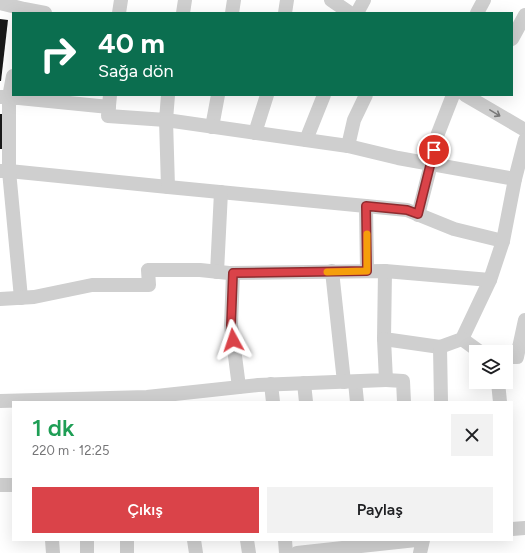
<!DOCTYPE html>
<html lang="tr">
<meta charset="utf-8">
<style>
:root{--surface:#fff;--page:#f2f2f2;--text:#202124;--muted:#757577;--accent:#da4349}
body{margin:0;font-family:Figtree,sans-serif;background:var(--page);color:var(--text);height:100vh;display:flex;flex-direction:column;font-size:15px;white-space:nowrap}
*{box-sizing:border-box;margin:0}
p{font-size:13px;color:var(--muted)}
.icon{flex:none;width:22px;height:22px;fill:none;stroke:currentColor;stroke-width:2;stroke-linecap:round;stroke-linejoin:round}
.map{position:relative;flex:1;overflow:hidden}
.details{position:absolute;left:12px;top:401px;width:501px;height:140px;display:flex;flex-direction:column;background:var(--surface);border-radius:0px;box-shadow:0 4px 16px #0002}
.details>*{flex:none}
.banner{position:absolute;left:12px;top:12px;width:501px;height:84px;border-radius:0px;box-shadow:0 4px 16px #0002;background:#0b6e4f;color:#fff;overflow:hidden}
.tools{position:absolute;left:469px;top:345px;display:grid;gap:8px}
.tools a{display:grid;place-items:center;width:44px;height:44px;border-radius:0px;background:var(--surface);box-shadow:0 4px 16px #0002;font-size:20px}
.pin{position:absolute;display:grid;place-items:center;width:34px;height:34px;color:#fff;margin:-17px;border:2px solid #fff;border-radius:50%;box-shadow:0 1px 4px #0007}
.me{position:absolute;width:44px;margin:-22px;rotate:355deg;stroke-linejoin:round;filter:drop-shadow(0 0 3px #0008)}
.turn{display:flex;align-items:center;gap:14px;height:84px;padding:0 20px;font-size:18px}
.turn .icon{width:52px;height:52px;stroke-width:2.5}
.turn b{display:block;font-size:28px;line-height:34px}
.round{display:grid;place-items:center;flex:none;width:42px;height:42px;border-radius:0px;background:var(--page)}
.summary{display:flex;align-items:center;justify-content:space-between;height:68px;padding:0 20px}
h1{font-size:24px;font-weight:600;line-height:30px;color:#1e9e55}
.action{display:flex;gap:8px;margin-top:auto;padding:8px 20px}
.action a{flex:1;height:46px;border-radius:0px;background:var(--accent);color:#fff;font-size:16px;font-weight:600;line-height:46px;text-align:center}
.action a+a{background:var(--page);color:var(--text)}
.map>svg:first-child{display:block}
.building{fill:#191919}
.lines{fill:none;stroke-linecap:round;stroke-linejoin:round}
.minor{stroke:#cfcfcf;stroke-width:14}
.oneway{stroke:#797979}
.route-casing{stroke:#8e2c2f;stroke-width:10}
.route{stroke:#da4349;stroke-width:7}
.slow{stroke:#f59e0b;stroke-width:7}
</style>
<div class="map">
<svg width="525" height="553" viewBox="0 0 525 553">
<rect width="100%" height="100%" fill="#fff"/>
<g class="building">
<polygon points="0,19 8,20 1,81 0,81"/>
<rect x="0" y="114" width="3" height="35"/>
</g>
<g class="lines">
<g class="minor">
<polyline points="331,0 350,13"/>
<polyline points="0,3 24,9 45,13"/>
<polyline points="119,13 121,0"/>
<polyline points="183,13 185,0"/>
<polyline points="232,13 234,0"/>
<polyline points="285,13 287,0"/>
<polyline points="357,13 364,0"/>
<polyline points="477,13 484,0"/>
<polyline points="512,39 525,15"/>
<polyline points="110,95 108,116 166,120 168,95"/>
<polyline points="465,95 525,130"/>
<polyline points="0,97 9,97 13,76"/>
<polyline points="212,127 218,95"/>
<polyline points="255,133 267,95"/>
<polyline points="306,140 324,95"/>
<polyline points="348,146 354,120 366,95"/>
<polyline points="0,171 9,171 168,187 166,120 348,146 398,158 515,179"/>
<polyline points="168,187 366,206 367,271"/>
<polyline points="366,206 407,210 454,229 503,241"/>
<polyline points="418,215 431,164 437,136 453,95"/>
<polyline points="332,271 344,382"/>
<polyline points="385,271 384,339 440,347 462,339 490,280 503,241 515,179 525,140"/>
<polyline points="217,272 221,192"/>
<polyline points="233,273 231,325 239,387"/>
<polyline points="21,298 9,171 9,97 109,107"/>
<polyline points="0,299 34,297 92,285 149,285 148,270 200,270 229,273 385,271 490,280"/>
<polyline points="462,339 480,352"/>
<polyline points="440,347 441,402"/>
<polyline points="506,357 517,357 525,320"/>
<polyline points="386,380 403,381 404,402"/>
<polyline points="355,382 357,402"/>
<polyline points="498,382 500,402"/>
<polyline points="304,383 306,402"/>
<polyline points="271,384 273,402"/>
<polyline points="0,401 147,397 258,385 386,380 384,339"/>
<polyline points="0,485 13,485"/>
<polyline points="512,529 525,528"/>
<polyline points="52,540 53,553"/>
<polyline points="87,540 87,553"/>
<polyline points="127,540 127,553"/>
<polyline points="194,540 196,553"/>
<polyline points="247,540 249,553"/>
<polyline points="285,540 286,553"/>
<polyline points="297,553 416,540"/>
<polyline points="420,553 423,540"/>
</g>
</g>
<defs><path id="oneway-shaft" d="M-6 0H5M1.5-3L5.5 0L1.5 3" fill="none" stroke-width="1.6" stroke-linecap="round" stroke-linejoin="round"/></defs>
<use class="oneway" href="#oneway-shaft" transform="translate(495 113) rotate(31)"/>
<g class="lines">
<g class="route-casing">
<polyline id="route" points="233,340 231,325 233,273 367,271 366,206 407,210 418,214 434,150"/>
</g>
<use href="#route" class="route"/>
<polyline class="slow" points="327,272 367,271 367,234"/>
</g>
</svg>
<div class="tools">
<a><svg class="icon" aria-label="layers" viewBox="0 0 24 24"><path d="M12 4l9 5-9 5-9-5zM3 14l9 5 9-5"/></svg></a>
</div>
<div class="pin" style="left:434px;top:150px;background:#d93025"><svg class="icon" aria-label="arrive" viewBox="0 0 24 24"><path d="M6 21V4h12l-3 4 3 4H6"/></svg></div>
<svg class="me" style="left:233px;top:340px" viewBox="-20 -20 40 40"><path d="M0-17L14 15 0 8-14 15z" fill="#da4349" stroke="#fff" stroke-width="4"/></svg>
<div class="banner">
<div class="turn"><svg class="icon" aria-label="right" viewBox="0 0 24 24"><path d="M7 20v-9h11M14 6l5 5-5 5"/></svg><div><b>40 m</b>Sağa dön</div></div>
</div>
<section class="details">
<div class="summary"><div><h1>1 dk</h1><p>220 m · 12:25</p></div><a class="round"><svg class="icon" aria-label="close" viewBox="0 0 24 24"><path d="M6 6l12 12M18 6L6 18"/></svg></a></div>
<div class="action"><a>Çıkış</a><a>Paylaş</a></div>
</section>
</div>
